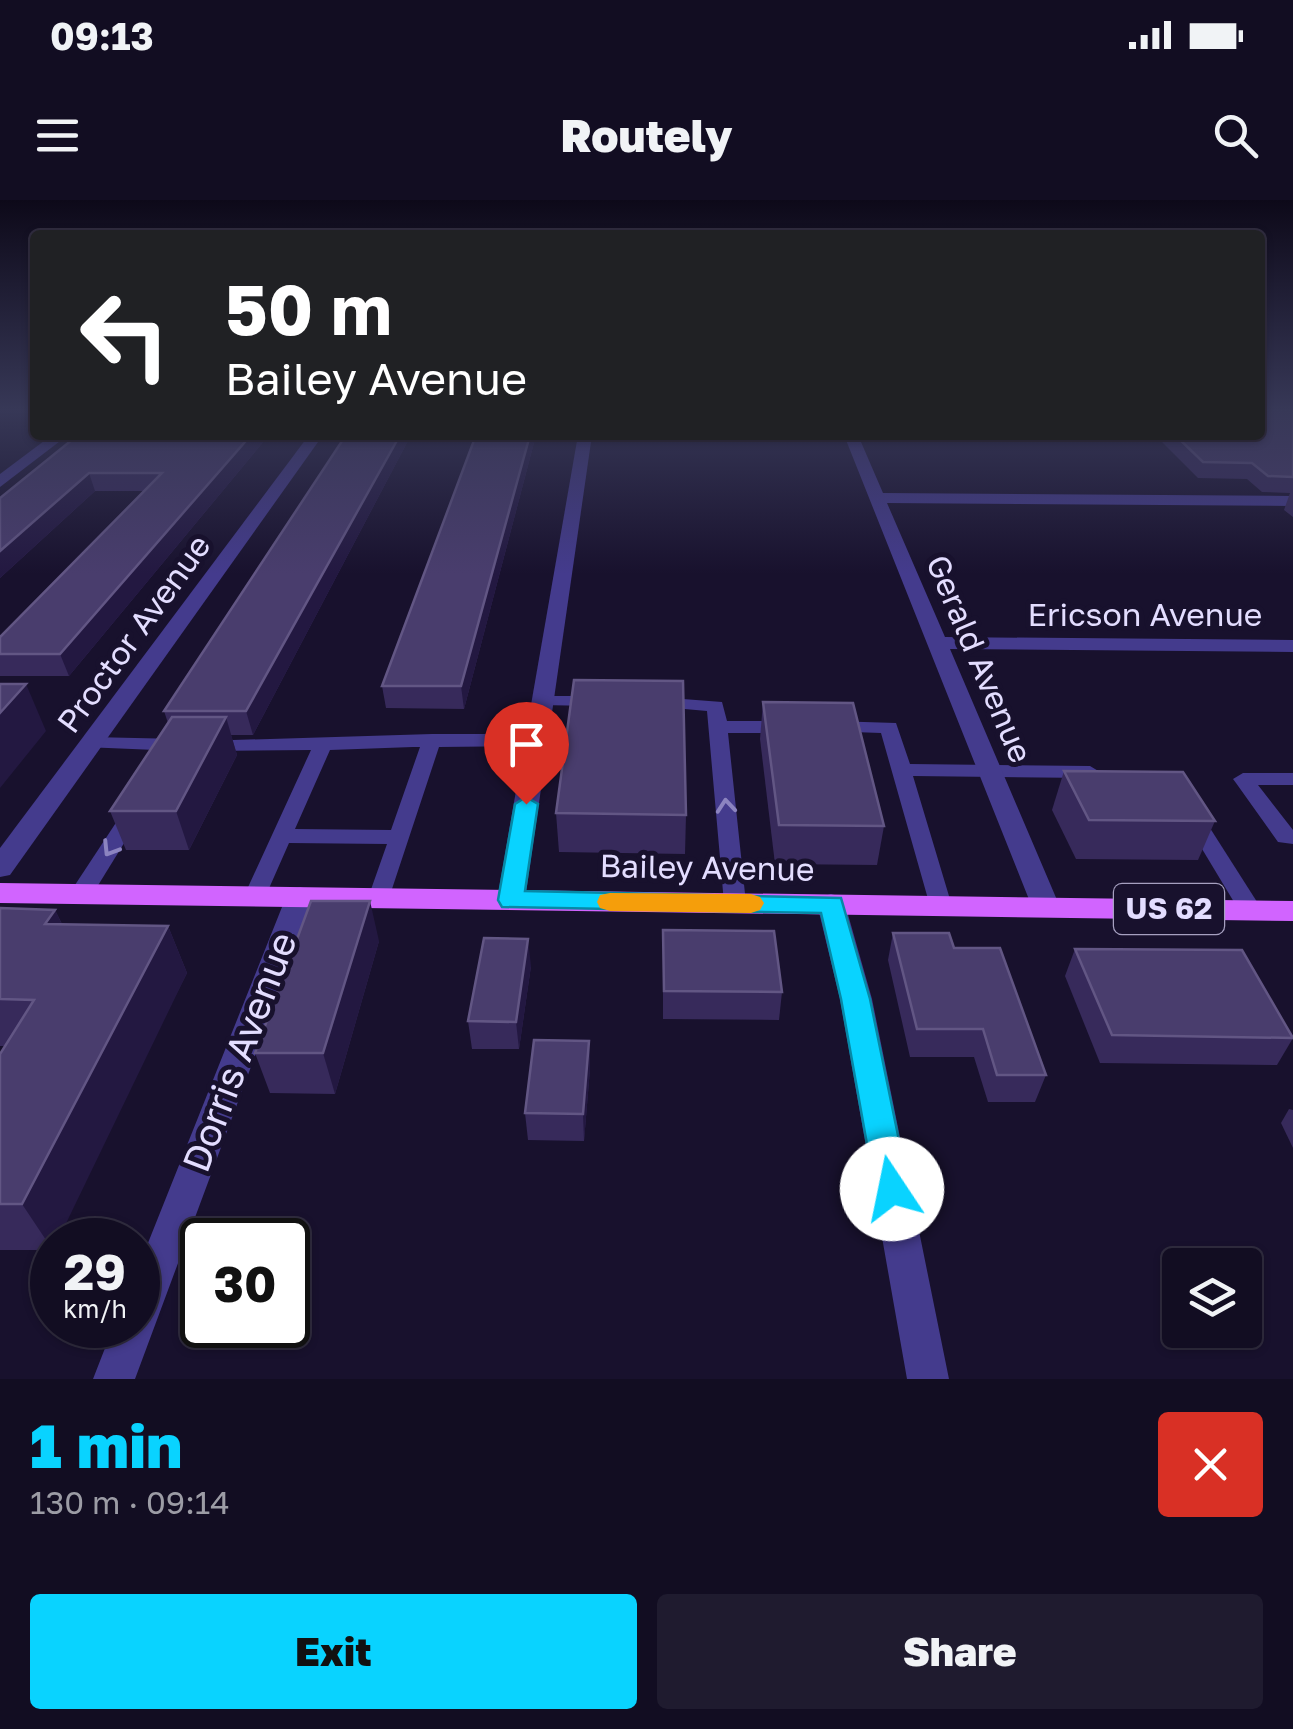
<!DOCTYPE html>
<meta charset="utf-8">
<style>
:root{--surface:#120d22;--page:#1f1b2f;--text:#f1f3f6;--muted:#9c9ca5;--line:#312d40;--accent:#09d3ff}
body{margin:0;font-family:"Golos Text",sans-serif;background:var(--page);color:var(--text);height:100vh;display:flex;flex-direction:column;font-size:38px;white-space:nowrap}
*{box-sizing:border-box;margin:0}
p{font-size:32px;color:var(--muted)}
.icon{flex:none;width:55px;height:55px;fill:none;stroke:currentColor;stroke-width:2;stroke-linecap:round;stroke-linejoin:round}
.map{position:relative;height:1179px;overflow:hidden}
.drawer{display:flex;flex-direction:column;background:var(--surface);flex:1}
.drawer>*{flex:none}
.guide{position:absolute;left:30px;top:30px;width:1235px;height:210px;border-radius:10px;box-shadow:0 2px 8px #0004,0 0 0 2px var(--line);background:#202124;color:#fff;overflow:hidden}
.tools{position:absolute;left:1162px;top:1048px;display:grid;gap:20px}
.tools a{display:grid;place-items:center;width:100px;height:100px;border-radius:10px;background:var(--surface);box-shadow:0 2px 8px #0004,0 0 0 2px var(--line);font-size:50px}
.speed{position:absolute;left:30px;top:1018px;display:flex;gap:20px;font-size:50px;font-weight:700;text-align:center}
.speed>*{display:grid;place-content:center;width:130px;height:130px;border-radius:50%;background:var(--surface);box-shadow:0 2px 8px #0004,0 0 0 2px var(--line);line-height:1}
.speed small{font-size:25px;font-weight:400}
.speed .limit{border:5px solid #111;border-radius:15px;background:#fff;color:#111}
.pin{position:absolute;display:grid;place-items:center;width:85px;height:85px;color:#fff;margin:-102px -42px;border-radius:50% 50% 50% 0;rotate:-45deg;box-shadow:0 0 10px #0007}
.pin .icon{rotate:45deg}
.me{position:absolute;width:110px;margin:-55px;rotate:349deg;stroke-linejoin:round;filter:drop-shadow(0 0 8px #0008)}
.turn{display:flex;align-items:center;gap:35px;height:210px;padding:0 30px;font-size:45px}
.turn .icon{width:130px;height:130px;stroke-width:2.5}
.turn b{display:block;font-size:70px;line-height:85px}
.round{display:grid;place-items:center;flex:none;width:105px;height:105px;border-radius:10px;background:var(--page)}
.overview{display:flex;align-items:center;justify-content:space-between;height:170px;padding:0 30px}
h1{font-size:60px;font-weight:800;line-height:75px;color:var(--accent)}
.primary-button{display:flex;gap:20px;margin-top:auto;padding:20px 30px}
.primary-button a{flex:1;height:115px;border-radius:10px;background:var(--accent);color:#111;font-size:40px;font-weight:800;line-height:115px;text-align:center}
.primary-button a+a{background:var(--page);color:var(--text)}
.status{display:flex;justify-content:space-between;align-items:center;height:70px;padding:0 50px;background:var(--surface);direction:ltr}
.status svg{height:28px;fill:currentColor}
header{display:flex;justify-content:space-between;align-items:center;height:130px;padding:0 30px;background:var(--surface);font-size:45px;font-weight:800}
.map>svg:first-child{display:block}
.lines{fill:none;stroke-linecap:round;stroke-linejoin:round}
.lane{fill:#443b8d;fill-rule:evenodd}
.street{fill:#443b8d;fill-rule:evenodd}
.primary{fill:#d164ff;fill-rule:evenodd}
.wall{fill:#372a5b}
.shaded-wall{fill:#231841}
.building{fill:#493d6d;stroke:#625684;stroke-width:2.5}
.oneway{stroke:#8c84c0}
.route{fill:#09d3ff;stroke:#0689a6;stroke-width:2.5}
.slow{fill:#f59e0b}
.labels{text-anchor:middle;stroke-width:10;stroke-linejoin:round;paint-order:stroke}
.shield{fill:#18112d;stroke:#a6a0c0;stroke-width:2.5}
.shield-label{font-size:30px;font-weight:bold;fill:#e3ddff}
.street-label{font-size:32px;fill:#e3ddff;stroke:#18112d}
.near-street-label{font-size:38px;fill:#e3ddff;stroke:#18112d}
</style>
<div class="status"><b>09:13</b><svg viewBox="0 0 49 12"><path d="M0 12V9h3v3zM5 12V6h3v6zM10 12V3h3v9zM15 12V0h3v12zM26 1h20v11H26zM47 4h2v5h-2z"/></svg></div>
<header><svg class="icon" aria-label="menu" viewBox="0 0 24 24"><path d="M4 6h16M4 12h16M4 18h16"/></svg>Routely<svg class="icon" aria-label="search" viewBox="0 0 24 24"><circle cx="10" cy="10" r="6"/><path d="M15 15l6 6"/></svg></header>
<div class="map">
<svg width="1293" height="1179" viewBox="0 0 1293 1179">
<rect width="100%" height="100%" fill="#18112d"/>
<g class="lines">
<g class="lane">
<polygon points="543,496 598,496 607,501 598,506 537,505 534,501"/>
<polygon points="657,497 722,502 727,521 788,521 797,527 788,533 728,533 746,703 743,709 727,709 724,703 707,511 651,506 648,502"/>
<polygon points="832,521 896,523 910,564 1090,566 1100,572 1090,578 913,576 952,706 949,712 933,712 930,706 881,533 825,531 823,527 825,523"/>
<path d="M432 534H536L545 540 536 546 439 547 387 704H371L368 698 387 644 289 643 263 702H247L244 696 311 550 209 551 202 549 200 545 202 541ZM413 547H420L391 630 295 629 330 550Z"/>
<polygon points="91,537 180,539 189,545 180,551 84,547 82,543 84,539"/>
<polygon points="1243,573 1293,573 1293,585 1258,585 1293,630 1293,644 1278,642 1236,583 1233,579"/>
<polygon points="132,607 142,614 89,700 73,700 70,694 73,688 125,609"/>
<polygon points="1194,612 1201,614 1259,705 1262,711 1259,717 1243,717 1184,619"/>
</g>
<g class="street">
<polygon points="52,235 68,235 0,287 0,274"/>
<polygon points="309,235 323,235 10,675 0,677 0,648"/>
<polygon points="578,235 592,235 525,700 521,707 501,707 497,700"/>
<polygon points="844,235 858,235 883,293 1293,296 1293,306 887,303 945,437 1293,440 1293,452 950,449 1060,707 1056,714 1036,714 1032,707"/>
<polygon points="300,687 310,690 314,697 135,1179 93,1179 114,1125 138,1125 138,1068 286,697 290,690"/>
<polygon points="831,694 841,697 845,704 872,799 949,1179 907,1179 840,799 817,704 821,697"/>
</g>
<polygon class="primary" points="0,683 1293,701 1293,721 0,703"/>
</g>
<g class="wall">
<polygon points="1293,209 1293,317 1284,310 1290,293 1262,292 1247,279 1198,278 1155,235 1260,235"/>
<polygon points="78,235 269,235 69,476 0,476 0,437 144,291 95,291 0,378 0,298"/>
<polygon points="346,235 411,235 253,535 231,535 237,555 189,650 126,650 110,611 168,523 164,511"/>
<polygon points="476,235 536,235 464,509 386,508 382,486"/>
<polygon points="763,502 884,626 877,665 775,664 760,539"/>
<polygon points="1064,571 1215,621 1198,660 1076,659 1052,610"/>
<polygon points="556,613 686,615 685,654 559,652"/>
<polygon points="0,708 55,710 62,724 168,726 187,773 52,1040 52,1050 0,1050 0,854 5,846 0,846"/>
<polygon points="663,730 782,792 779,820 663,819"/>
<polygon points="893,733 954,748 1046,875 1035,902 988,902 974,857 910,857 888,760"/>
<polygon points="379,741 335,894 270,893 255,853"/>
<polygon points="1075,749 1293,838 1277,865 1100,863 1065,776"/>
<polygon points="531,766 519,849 472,849 468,821"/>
<polygon points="589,841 590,869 584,941 528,940 525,913"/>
<polygon points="1289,909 1293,910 1293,948 1281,923"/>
</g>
<g class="shaded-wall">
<polygon points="251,235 269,235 69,476 60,454"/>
<polygon points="400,235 411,235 253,535 246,511"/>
<polygon points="530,235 536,235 464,509 461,486"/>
<polygon points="89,273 95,291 0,378 0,351"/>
<polygon points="26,484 46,531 0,588 0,513"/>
<polygon points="226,517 237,555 189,650 176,611"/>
<polygon points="370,701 379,741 335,894 323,853"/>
<polygon points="55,710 78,757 45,724"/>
<polygon points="168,726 187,773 58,1040 52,1040 52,1049 22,1004"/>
<polygon points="528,739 531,766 519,849 516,822"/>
<polygon points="589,841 590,869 584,941 583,914"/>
</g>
<g class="building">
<polygon points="1260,209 1293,209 1293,277 1268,276 1252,263 1203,262 1175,235 1260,235"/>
<polygon points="78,235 251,235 60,454 0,454 0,437 162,273 89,273 0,351 0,298"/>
<polygon points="346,235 400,235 246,511 164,511"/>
<polygon points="476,235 530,235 461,486 382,486"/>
<polygon points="574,480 683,481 686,615 556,613"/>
<polygon points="0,484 26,484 0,513"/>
<polygon points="763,502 853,503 884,626 779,625"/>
<polygon points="172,517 226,517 176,611 110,611"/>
<polygon points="1064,571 1183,572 1215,621 1089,620"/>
<polygon points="311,701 370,701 323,853 255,853"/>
<polygon points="0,708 55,710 45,724 168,726 22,1004 0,1004 0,854 34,800 0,799"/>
<polygon points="663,730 774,731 782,792 664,791"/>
<polygon points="893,733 949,733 954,748 1000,748 1046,875 997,875 983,829 917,829"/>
<polygon points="484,738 528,739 516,822 468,821"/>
<polygon points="1075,749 1242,750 1293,838 1112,835"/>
<polygon points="534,840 589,841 583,914 525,913"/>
</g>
<defs><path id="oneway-chevron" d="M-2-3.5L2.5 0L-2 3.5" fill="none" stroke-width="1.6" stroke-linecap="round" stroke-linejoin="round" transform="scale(2.5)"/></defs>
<g class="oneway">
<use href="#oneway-chevron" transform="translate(726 606) rotate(-95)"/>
<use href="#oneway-chevron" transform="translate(110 649) rotate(122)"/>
</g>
<linearGradient id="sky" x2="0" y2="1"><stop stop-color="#0d0919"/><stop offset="0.56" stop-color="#373857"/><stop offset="1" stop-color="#373857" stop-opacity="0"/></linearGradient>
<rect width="1293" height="374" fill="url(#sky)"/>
<polygon class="route" points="526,597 538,604 525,691 841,698 870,799 909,989 904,1000 892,1004 880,1000 875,989 841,799 821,713 502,707 498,700 515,604"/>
<polygon class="slow" points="610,693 751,694 760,697 764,703 760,710 751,713 610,711 600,708 597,702 600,695"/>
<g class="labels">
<rect class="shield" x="1114" y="684" width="110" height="50" rx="8"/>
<g class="shield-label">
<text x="1169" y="719">US 62</text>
</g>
<g class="street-label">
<text x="1145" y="426">Ericson Avenue</text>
<text transform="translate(134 434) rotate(-54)" y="11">Proctor Avenue</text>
<text transform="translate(979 459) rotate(67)" y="11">Gerald Avenue</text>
<text transform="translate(707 668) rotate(1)" y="11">Bailey Avenue</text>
</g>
<g class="near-street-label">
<text transform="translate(240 852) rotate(-69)" y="13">Dorris Avenue</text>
</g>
</g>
</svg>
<div class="tools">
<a><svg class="icon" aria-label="layers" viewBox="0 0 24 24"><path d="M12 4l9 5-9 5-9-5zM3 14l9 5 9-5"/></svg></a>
</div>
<div class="speed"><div>29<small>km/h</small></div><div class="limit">30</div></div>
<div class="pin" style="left:526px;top:604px;background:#d93025"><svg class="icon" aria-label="arrive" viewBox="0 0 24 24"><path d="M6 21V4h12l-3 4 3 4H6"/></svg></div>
<svg class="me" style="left:892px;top:989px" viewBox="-20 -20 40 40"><circle r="19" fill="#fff"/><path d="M0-13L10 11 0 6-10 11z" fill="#09d3ff"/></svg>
<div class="guide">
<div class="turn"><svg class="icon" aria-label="left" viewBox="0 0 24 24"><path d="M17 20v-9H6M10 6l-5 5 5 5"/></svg><div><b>50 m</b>Bailey Avenue</div></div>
</div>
</div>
<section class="drawer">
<div class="overview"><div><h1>1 min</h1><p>130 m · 09:14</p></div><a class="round" style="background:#d93025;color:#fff"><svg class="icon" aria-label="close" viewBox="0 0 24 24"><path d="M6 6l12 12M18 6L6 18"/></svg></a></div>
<div class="primary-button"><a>Exit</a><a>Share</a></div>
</section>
